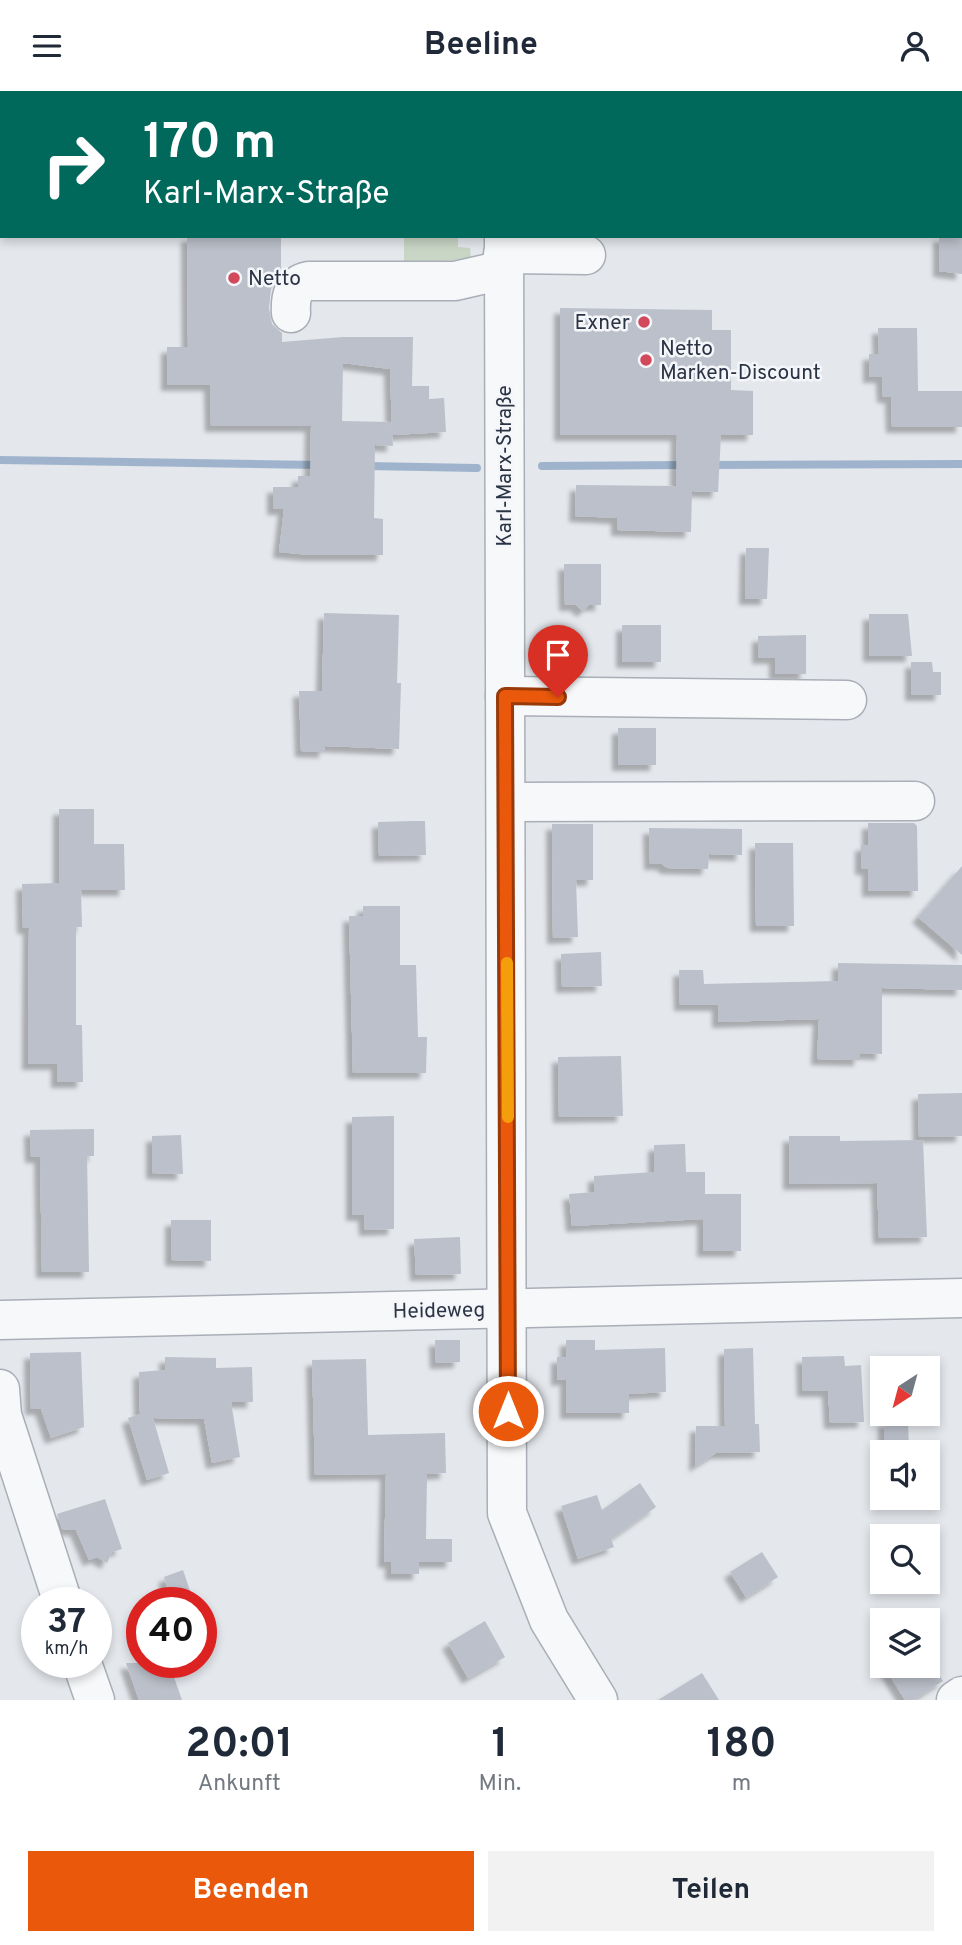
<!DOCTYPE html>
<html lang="de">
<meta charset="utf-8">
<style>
:root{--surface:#fff;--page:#f2f2f3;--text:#1f2937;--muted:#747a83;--accent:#ea580c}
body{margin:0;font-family:Overpass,sans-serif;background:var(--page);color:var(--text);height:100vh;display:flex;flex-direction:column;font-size:26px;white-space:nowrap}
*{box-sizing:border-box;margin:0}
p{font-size:23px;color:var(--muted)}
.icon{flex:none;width:38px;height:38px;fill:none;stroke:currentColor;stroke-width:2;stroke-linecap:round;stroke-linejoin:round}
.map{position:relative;height:1609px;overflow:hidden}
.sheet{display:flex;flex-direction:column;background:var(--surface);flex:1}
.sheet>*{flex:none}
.hud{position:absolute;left:0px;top:0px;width:962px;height:147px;box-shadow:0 4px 10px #0003;background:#00695c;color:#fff;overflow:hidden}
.needle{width:46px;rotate:216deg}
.buttons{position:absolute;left:870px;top:1265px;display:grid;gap:14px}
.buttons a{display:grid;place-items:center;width:70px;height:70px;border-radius:0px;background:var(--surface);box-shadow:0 4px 10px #0003;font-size:35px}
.speed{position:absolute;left:21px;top:1496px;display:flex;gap:14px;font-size:35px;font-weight:700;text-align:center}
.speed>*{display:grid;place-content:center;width:91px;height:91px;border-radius:50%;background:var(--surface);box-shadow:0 4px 10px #0003;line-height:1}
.speed small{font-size:18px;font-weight:400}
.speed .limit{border:10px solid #d22;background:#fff;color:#111}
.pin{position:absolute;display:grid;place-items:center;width:60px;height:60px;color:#fff;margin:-72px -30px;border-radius:50% 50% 50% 0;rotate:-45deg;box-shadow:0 0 7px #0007}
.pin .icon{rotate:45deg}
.me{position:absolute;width:77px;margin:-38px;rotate:0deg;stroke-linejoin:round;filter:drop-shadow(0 0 5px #0008)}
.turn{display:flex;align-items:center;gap:24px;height:147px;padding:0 28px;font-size:32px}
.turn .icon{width:91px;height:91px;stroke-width:2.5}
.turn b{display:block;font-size:49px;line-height:60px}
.eta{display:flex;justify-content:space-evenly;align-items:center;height:119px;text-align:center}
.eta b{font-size:42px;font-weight:700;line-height:49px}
.button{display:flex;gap:14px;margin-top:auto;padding:14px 28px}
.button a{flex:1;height:80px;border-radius:0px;background:var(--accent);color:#fff;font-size:28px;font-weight:700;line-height:80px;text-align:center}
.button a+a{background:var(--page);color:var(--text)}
header{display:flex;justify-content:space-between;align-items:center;height:91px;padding:0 28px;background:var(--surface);font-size:32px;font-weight:700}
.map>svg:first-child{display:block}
.green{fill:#c9d6c5}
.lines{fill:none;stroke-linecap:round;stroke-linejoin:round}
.stream{stroke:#9fb4cc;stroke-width:8}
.building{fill:#bbc0ca;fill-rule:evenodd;filter:url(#shadow)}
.minor-casing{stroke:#a9aeb7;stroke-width:41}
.minor{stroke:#f7f8fa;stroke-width:38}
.route-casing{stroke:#983908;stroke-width:18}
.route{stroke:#ea580c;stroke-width:12}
.slow{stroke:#f59e0b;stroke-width:12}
.poi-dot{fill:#d1495b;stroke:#f4f6f9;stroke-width:2.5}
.labels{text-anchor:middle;stroke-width:5;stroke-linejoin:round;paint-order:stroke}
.poi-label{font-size:21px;fill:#2b3445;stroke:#f4f6f9;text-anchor:start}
.street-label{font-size:21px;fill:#2b3445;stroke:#f4f6f9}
</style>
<header><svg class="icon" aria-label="menu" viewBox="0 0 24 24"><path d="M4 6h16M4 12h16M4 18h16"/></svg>Beeline<svg class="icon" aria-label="person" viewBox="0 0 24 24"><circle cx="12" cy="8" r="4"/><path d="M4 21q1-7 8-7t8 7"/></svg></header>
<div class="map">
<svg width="962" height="1609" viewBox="0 0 962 1609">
<defs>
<filter id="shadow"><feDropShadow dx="-6" dy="6" stdDeviation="2" flood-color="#0004"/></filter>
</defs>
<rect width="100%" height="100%" fill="#e4e7ec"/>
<polygon class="green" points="404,145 458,145 458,156 470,157 471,169 404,171"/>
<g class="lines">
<g class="stream">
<polyline points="0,369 319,374"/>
<polyline points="710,374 962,373"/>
<polyline points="367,375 477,377"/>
<polyline points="542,375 686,374"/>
</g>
</g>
<g class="building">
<path d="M187 145H281V181L271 198 269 217 272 233 282 242V251L343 246H413L412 295H429V308L444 307 446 341 392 344 393 355 375 354 374 427 383 428V464H309L279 461 284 418H273V396H298V385H310L311 335H211L210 294H167V256H188ZM343 272 390 278 392 341 391 331 342 330Z"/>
<polygon points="939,145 962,145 962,183 939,180"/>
<polygon points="560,217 712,219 712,239 731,239 731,299 753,300 753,344 721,344 718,401 692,400 691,441 617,439 617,427 575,425 576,394 676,395 677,344 560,344"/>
<polygon points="878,237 917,237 918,300 962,300 962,336 892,336 891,306 883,306 882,286 869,286 869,263 879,263"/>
<polygon points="746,457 769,457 767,508 745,508"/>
<polygon points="564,473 601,473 601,514 589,514 583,520 576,514 565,514"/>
<polygon points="324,522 399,524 397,592 401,592 399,658 325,655 325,661 301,660 299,600 322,600"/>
<polygon points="869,523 908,523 912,565 869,565"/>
<rect x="622" y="534" width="39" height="37"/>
<polygon points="806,544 806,583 775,583 775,567 758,567 758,545"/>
<polygon points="911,571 932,571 933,581 941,581 941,604 911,604"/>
<rect x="618" y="637" width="38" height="37"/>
<polygon points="59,718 94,718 94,753 124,753 125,799 81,799 82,836 76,836 76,934 82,934 83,991 57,991 57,973 28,973 29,837 23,837 22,793 59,792"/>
<polygon points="414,730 425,730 426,764 379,765 378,731"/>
<polygon points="868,732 914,732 917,735 918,800 868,800 868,778 861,778 861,754 868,754"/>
<polygon points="552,733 593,733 593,789 576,789 578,846 553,847"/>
<polygon points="649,737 742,738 742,764 709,763 708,778 667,777 662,773 650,773"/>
<polygon points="755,752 793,752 794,835 756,835"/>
<polygon points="962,775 962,864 918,826"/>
<polygon points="363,815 400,815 400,874 416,874 418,946 427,946 426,982 353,982 349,825 363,825"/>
<polygon points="601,861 602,895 562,896 561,863"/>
<polygon points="838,872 962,874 962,899 882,897 882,963 860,962 860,969 817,968 819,928 718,931 718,914 680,914 679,879 703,879 704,893 838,890"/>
<polygon points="621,965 623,1025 559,1026 558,966"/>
<polygon points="962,1002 962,1045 919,1046 918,1003"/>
<polygon points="394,1025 394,1138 365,1139 364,1124 352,1124 352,1026"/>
<polygon points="94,1038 94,1065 87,1065 89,1181 42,1181 40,1066 31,1066 30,1039"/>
<polygon points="181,1044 183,1083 152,1082 152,1045"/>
<polygon points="789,1045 840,1045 840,1050 923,1049 927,1146 879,1147 877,1092 789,1093"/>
<polygon points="685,1053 686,1081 705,1081 705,1103 741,1103 741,1160 703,1160 703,1128 572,1135 569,1103 594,1101 594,1085 654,1081 654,1054"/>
<polygon points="171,1129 211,1129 211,1170 171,1169"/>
<polygon points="460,1146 461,1183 416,1184 414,1148"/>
<polygon points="435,1249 460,1249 460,1271 436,1272"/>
<polygon points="566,1249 595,1249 595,1259 665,1257 666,1301 629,1303 629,1322 566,1322 566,1288 557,1289 557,1266 566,1266"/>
<polygon points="753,1257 755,1333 759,1333 760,1361 716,1362 695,1375 696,1335 725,1335 724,1258"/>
<polygon points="81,1261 84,1336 51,1347 41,1318 31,1318 30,1262"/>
<polygon points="844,1265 845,1275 861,1274 864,1331 830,1332 828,1300 803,1300 802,1266"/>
<polygon points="165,1266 216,1267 216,1277 252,1276 253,1311 231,1311 240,1366 212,1372 204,1328 153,1327 169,1382 147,1389 128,1327 140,1323 139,1281 165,1279"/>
<polygon points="366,1268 368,1344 445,1342 446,1382 427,1383 426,1448 452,1448 452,1471 419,1471 419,1483 391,1483 391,1471 384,1471 386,1383 315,1384 312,1269"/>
<polygon points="884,1330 908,1330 909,1362 884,1362"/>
<polygon points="640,1392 656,1416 611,1448 614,1456 578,1468 561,1415 597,1404 602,1419"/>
<polygon points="105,1408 122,1458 112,1461 107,1472 97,1466 89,1469 76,1439 62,1438 57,1423"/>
<polygon points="762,1461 778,1486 746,1506 730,1481"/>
<polygon points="183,1479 194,1512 172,1512 164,1486"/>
<polygon points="485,1530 505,1566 468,1587 448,1552"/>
<polygon points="126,1572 169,1572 182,1609 139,1609"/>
<polygon points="884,1575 934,1575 943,1590 913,1609 905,1609"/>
<polygon points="702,1582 719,1609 658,1609"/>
</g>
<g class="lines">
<g class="minor-casing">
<g id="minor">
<polyline points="505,2 505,0"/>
<polyline points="504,145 507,1422 549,1529 598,1609"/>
<polyline points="503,163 586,164"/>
<path d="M291 222C290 206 293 193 309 190H455L503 179"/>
<polyline points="505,605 847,609"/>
<polyline points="506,711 915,710"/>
<polyline points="0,1229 962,1207"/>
<polyline points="0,1298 2,1324 63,1512"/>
<polyline points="82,1572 95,1609"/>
<polyline points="956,1609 962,1605"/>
</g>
</g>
<use href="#minor" class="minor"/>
</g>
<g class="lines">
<g class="route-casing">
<polyline id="route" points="508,1320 505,605 558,606"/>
</g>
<use href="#route" class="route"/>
<polyline class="slow" points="507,872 508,1026"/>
</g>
<g class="poi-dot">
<circle cx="234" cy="187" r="7"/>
<circle cx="644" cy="231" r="7"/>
<circle cx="646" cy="269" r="7"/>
</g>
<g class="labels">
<g class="poi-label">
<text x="248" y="194">Netto</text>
<text x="630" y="238" text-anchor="end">Exner</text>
<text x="660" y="264">Netto<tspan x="660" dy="24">Marken-Discount</tspan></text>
</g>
<g class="street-label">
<text transform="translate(504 375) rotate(-90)" y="7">Karl-Marx-Straße</text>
<text transform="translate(439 1219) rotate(-1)" y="7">Heideweg</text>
</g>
</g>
</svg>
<div class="buttons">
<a><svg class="needle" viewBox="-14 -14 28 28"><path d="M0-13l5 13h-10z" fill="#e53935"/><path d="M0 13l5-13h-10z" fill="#747a83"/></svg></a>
<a><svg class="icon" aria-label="sound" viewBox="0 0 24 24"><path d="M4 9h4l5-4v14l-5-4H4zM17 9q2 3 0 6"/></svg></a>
<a><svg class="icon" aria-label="search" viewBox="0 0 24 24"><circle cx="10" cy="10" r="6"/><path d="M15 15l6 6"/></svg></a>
<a><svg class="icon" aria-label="layers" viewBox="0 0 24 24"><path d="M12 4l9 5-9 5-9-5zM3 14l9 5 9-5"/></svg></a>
</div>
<div class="speed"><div>37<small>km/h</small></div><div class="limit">40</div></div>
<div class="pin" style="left:558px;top:606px;background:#d93025"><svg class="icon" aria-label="arrive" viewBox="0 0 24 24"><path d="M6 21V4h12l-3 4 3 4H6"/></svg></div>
<svg class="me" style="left:508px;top:1320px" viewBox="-20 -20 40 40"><circle r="17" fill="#ea580c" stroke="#fff" stroke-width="3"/><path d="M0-11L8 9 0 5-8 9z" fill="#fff"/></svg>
<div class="hud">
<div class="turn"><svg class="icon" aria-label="right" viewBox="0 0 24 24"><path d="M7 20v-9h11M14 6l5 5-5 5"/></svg><div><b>170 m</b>Karl-Marx-Straße</div></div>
</div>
</div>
<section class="sheet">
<div class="eta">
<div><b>20:01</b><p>Ankunft</p></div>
<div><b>1</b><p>Min.</p></div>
<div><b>180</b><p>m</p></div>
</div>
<div class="button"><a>Beenden</a><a>Teilen</a></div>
</section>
